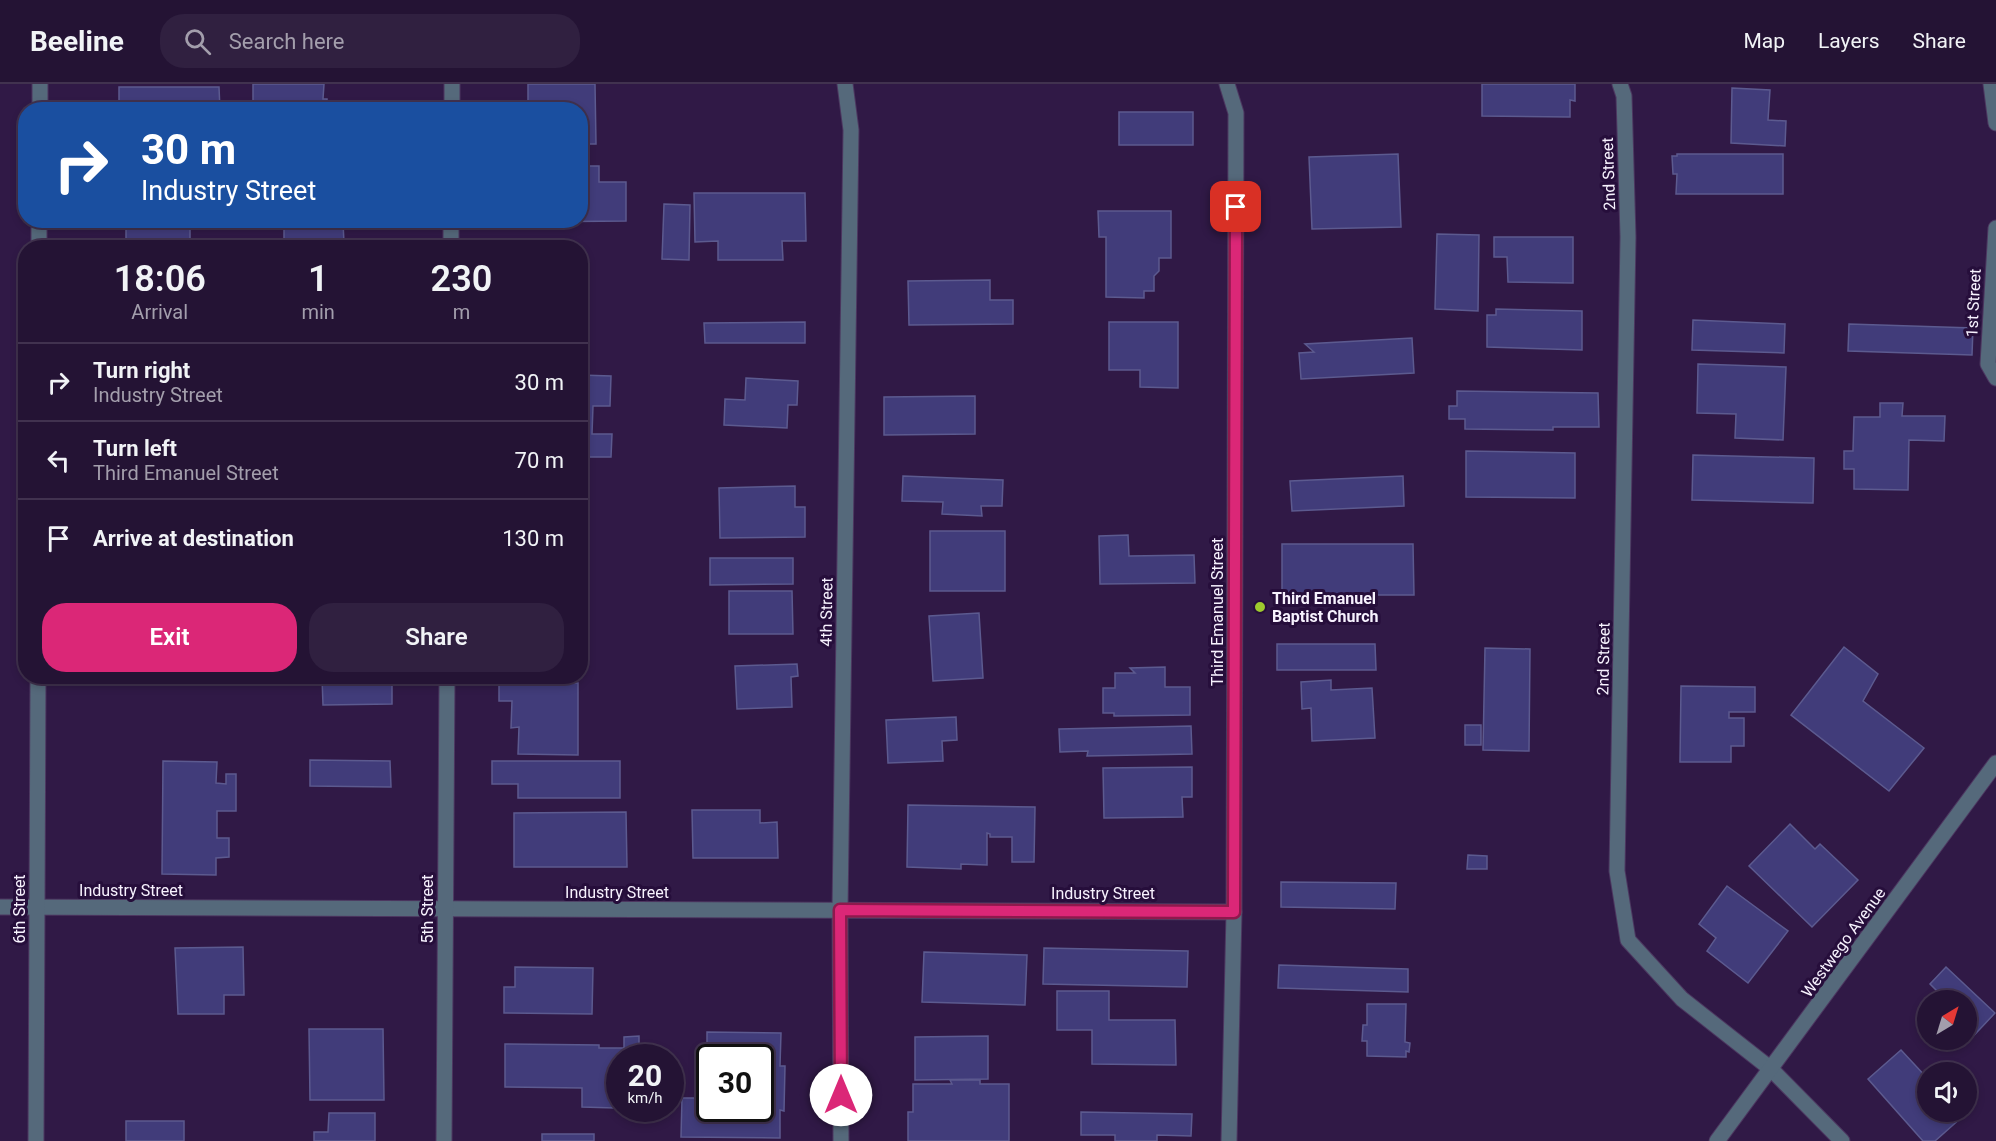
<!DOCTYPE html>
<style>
:root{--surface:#241334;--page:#302040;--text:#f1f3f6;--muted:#a39eac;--line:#41324f;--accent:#db2777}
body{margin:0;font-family:Roboto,sans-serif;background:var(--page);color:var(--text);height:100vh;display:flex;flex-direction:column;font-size:22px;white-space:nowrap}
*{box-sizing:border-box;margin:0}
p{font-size:20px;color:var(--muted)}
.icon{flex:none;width:33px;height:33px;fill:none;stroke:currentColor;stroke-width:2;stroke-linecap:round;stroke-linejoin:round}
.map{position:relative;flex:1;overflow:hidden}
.sheet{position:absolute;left:18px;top:156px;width:570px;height:444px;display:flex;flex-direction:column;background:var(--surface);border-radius:24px;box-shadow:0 3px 9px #0003,0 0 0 2px var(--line)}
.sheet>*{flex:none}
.top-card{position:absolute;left:18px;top:18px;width:570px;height:126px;border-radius:24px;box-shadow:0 3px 9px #0003,0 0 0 2px var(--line);background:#1a4fa0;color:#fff;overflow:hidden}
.needle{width:39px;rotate:38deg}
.tools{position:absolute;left:1917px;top:906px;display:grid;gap:12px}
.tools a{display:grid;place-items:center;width:60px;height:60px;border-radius:50%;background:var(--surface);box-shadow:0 3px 9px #0003,0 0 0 2px var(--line);font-size:30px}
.speed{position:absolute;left:606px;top:960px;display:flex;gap:12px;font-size:30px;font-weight:700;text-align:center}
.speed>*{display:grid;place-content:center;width:78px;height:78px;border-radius:50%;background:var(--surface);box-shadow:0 3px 9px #0003,0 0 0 2px var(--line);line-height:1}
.speed small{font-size:15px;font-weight:400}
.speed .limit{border:3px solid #111;border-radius:9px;background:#fff;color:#111}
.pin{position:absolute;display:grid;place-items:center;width:51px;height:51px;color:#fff;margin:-26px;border-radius:12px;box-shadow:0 3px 9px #0006}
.me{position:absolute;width:66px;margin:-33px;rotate:0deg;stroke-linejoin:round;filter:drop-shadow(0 0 4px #0008)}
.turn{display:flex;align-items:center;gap:21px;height:126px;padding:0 24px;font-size:27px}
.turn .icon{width:78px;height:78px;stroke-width:2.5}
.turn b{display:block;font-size:42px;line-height:51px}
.eta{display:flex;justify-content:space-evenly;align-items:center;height:102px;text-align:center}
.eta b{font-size:36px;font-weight:600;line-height:42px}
.cta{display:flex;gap:12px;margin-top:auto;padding:12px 24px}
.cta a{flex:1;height:69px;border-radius:24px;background:var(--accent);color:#fff;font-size:24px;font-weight:600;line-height:69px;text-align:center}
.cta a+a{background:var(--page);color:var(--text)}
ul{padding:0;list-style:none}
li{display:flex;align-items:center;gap:18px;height:78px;padding:0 24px;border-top:2px solid var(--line)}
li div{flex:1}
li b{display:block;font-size:22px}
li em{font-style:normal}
header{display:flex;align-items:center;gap:36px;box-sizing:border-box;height:84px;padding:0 30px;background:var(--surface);border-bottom:2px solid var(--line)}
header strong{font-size:28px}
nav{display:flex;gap:33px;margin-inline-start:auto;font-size:21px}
.search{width:420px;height:54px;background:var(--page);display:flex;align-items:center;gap:15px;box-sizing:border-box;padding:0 21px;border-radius:24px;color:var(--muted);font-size:22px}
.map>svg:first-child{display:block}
.building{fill:#413c7a;stroke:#5c5a8f;stroke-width:1.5}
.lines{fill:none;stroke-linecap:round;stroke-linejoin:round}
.minor-casing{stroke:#4c3760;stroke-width:17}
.minor{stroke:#55697b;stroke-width:15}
.route-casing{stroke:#8e194d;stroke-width:15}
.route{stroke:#db2777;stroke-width:10}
.poi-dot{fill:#9eca2e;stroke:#260e3b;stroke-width:2}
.labels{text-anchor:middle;stroke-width:6;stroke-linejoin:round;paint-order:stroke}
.street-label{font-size:16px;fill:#f7f2fe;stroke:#260e3b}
.poi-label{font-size:16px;font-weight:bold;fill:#f7f2fe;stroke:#260e3b;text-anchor:start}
</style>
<header>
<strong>Beeline</strong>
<div class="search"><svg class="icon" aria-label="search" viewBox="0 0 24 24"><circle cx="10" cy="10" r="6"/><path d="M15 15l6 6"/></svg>Search here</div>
<nav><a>Map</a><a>Layers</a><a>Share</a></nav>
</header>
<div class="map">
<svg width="1996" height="1057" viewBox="0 0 1996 1057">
<rect width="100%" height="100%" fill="#301946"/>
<g class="building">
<polygon points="253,0 324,0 323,15 327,15 327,26 263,26 263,21 253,21"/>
<polygon points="528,0 595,0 596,60 580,60 580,26 528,26"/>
<polygon points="1482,0 1575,0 1575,17 1570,16 1570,33 1482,32"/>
<polygon points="119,3 219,3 220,26 119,26"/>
<polygon points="1732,4 1770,6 1768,36 1786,37 1785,62 1731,59"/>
<rect x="1119" y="28" width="74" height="33"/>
<polygon points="1398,70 1401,143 1312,145 1309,73"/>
<polygon points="1677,70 1783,70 1783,110 1676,110 1677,90 1673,90 1672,72 1677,72"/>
<polygon points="580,82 599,82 599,98 626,98 626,137 524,138 580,136"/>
<polygon points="694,109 805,109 806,157 782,157 783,176 718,176 718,157 695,158"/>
<polygon points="664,120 690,121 689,176 662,175"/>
<polygon points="1098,127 1171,127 1171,174 1159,174 1159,187 1154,192 1154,207 1144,207 1144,214 1106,213 1106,153 1099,153"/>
<polygon points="218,136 243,136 243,140 218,139"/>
<polygon points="291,136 374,136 374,138 343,138 344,159 284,160 284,138 291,138"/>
<rect x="126" y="145" width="64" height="19"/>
<polygon points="1437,150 1479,151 1478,227 1435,225"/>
<polygon points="1494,153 1573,153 1573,199 1508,198 1507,173 1494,173"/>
<polygon points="990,196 990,216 1013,216 1013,240 909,241 908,197"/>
<polygon points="1496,225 1582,227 1582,266 1487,263 1487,231 1496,231"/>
<polygon points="1693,236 1785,240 1784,269 1692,266"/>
<polygon points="805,238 805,259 705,259 704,239"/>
<polygon points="1109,238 1178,238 1178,304 1140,303 1140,286 1109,286"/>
<polygon points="1849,240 1973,244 1972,271 1848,267"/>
<polygon points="1412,254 1414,289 1301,295 1299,269 1314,268 1305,260"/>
<polygon points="1698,280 1786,283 1783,356 1735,354 1736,330 1697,329"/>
<polygon points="580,291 611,292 610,322 593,322 592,350 612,350 611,373 580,373"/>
<polygon points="746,294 798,297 797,321 788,321 787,344 724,341 725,315 745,316"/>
<polygon points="1457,307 1598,309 1599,343 1553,343 1553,346 1465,345 1465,335 1449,335 1449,322 1457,322"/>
<polygon points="975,312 975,350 884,351 884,313"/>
<polygon points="1880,319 1903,319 1902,332 1945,332 1944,357 1909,356 1908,406 1854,405 1854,385 1844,385 1844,367 1853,367 1854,333 1880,333"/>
<polygon points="1466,367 1575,369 1575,414 1466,413"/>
<polygon points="1693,371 1814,374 1813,419 1692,416"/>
<polygon points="903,392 1003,396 1002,422 981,422 982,432 942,430 943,418 902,417"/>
<polygon points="1403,392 1404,422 1292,427 1290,397"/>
<polygon points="795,402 795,423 805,423 805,453 720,454 719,404"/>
<rect x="930" y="447" width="75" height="60"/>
<polygon points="1128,451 1129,472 1194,471 1195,499 1100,500 1099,452"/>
<polygon points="1282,460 1413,460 1414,511 1282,511"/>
<polygon points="710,474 793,474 793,500 710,501"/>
<polygon points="729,507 792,507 793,550 729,550"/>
<polygon points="979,529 983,594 933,597 929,532"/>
<polygon points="1277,560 1375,560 1376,586 1277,586"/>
<polygon points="1844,563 1878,590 1863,617 1924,664 1889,707 1791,631"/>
<polygon points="1485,564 1530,565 1529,667 1483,666"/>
<polygon points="797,580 798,592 791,593 792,623 737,625 735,582"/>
<polygon points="1165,583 1165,603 1190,603 1190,631 1114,632 1114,629 1103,629 1103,604 1115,604 1115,589 1135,589 1130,584"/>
<polygon points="392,593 392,620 323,621 322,594"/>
<polygon points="1331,596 1331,606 1372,604 1375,654 1312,657 1311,624 1302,625 1301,598"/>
<polygon points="499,598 578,599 578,671 518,670 519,643 511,644 512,617 499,617"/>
<polygon points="1681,602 1755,603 1755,628 1729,628 1729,634 1744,634 1744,662 1731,662 1731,678 1680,678"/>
<polygon points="956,633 957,656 942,657 943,677 888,679 886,636"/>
<rect x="1465" y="641" width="16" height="20"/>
<polygon points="1191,642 1192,670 1087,672 1088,667 1060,668 1059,645"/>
<polygon points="310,676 390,677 391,703 310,702"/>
<polygon points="163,677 217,678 216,699 226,700 226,690 236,690 236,727 217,727 217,754 229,754 229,773 216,774 216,791 162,790"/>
<polygon points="492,677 620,677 620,714 518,714 518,700 492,700"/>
<polygon points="1192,683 1192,713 1182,713 1183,733 1104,734 1103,684"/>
<polygon points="908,721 1035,723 1034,778 1012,778 1012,753 990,753 990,750 987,749 987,781 961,780 961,785 907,783"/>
<polygon points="692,726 760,726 760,739 777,738 778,774 693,774"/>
<polygon points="626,728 627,783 514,783 514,729"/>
<polygon points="1790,740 1815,765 1820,760 1858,796 1812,843 1749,782"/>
<polygon points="1468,771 1487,772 1487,785 1467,785"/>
<polygon points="1281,798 1396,799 1395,825 1281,823"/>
<polygon points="1727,802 1788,847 1748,899 1707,867 1716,854 1699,840"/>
<polygon points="243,863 244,911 224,911 224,930 178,930 175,864"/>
<polygon points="1044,864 1188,867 1187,903 1043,900"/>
<polygon points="924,868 1027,871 1025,921 922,918"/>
<polygon points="1279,881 1408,885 1408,908 1278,904"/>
<polygon points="515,883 593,884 592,930 504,929 504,903 515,903"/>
<polygon points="1946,883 1995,929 1965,961 1960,956 1966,956 1966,916 1931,916 1939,909 1930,900"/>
<polygon points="1057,907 1109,907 1109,936 1175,936 1176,981 1092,980 1092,946 1057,946"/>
<polygon points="1367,920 1406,920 1405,958 1410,959 1409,968 1406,967 1406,973 1367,972 1367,957 1362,957 1363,941 1367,941"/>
<polygon points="309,945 383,945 384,1016 310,1016"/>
<polygon points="707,948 781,949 780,982 785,982 784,1027 780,1026 780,1054 681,1053 682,1014 710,1014 710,1024 760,1024 760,974 710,974 710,983 707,983"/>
<polygon points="639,952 639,974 620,974 620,1001 615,1006 615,1024 582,1023 582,1004 505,1003 505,960 599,961 599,964 624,964 624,953"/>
<polygon points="988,952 988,995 915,996 915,953"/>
<polygon points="1901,966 1928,995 1928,1028 1956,1028 1961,1034 1935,1057 1923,1057 1868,995"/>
<polygon points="950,996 980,996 980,1000 1009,1000 1009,1057 908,1057 908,1028 913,1028 913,1000 952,1000"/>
<polygon points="1081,1028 1192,1030 1191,1052 1157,1051 1157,1057 1115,1057 1115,1051 1081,1051"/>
<polygon points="329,1029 375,1029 375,1057 314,1057 314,1048 328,1048"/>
<rect x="126" y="1037" width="58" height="20"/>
<rect x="542" y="1050" width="52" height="7"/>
</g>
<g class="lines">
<g class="minor-casing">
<g id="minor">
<polyline points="1227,0 1236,29 1234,828 1229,1057"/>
<polyline points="1620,0 1624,12 1628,153 1617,787 1628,856 1682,915 1771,985 1842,1057"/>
<polyline points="1991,0 1996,39"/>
<polyline points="40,26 40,0"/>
<polyline points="452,26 452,0"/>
<polyline points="1996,144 1988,280 1996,294"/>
<polyline points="39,164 39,136"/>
<polyline points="451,164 451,136"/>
<polyline points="0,823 1234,828"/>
<polyline points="36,1057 38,592"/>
<polyline points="444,1057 447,592"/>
<polyline points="841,1057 840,826 851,46 845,0"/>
<polyline points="1717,1057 1996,679"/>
</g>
</g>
<use href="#minor" class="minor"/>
</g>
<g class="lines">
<g class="route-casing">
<polyline id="route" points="841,1011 840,826 1234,828 1236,123"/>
</g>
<use href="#route" class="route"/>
</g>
<circle class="poi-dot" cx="1260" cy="523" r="6"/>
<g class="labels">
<g class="street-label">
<text transform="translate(1608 90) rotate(-92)" y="6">2nd Street</text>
<text transform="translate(1973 219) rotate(-87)" y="6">1st Street</text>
<text transform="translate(826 528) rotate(-89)" y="6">4th Street</text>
<text transform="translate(1217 528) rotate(-90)" y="6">Third Emanuel Street</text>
<text transform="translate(1603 575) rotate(-89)" y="6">2nd Street</text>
<text x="131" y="812">Industry Street</text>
<text x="617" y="814">Industry Street</text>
<text x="1103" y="815">Industry Street</text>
<text transform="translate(19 825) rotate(-90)" y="6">6th Street</text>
<text transform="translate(427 825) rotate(-90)" y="6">5th Street</text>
<text transform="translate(1843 858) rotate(-54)" y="6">Westwego Avenue</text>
</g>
<g class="poi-label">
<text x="1272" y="520">Third Emanuel<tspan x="1272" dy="18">Baptist Church</tspan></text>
</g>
</g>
</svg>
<div class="tools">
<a><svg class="needle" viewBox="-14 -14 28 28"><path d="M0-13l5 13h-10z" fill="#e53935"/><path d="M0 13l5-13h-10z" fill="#a39eac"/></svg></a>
<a><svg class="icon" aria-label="sound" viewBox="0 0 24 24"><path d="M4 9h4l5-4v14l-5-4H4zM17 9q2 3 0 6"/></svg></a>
</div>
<div class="speed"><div>20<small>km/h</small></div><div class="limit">30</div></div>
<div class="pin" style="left:1236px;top:123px;background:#d93025"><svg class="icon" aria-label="arrive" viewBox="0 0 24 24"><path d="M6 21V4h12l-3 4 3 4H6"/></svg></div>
<svg class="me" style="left:841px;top:1011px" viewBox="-20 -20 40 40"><circle r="19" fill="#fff"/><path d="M0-13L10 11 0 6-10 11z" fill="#db2777"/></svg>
<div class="top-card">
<div class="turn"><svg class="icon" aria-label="right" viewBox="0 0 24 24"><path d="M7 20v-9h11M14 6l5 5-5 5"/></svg><div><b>30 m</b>Industry Street</div></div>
</div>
<section class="sheet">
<div class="eta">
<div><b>18:06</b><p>Arrival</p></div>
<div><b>1</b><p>min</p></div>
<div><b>230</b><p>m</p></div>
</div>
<ul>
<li><svg class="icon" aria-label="right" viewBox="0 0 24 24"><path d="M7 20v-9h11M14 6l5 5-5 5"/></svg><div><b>Turn right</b><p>Industry Street</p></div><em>30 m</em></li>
<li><svg class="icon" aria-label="left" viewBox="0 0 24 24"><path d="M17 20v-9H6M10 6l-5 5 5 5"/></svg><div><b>Turn left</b><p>Third Emanuel Street</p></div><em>70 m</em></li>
<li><svg class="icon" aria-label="arrive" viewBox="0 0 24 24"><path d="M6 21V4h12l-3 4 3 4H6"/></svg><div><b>Arrive at destination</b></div><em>130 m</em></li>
</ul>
<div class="cta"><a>Exit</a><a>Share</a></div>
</section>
</div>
